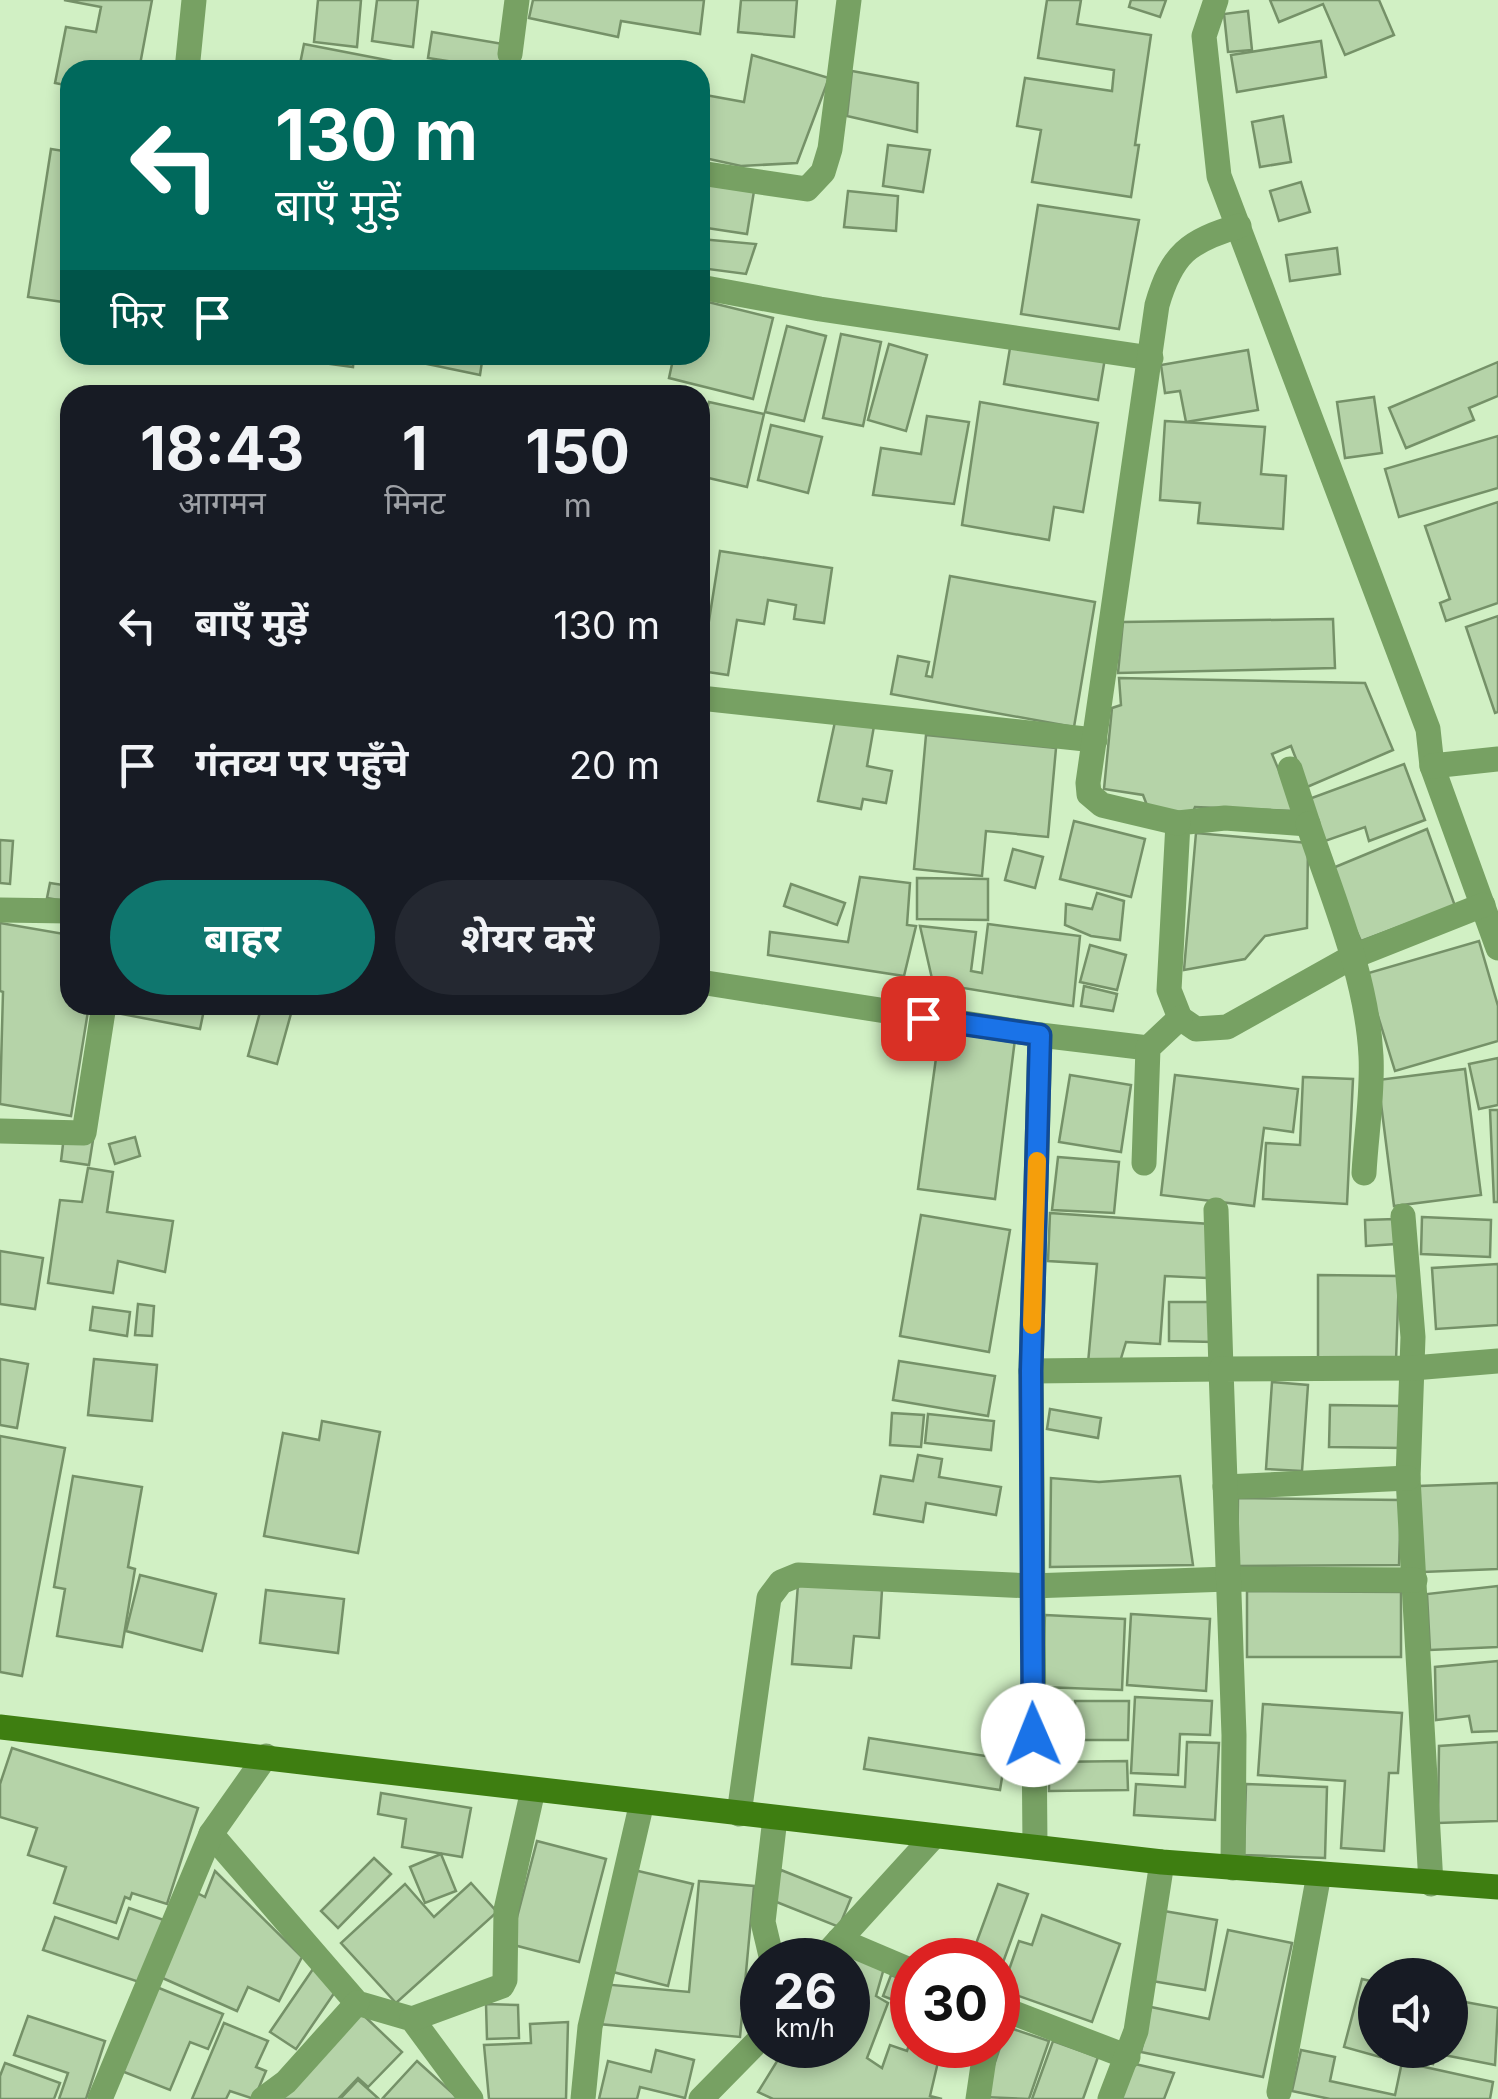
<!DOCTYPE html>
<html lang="hi">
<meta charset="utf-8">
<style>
:root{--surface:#171b24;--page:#242831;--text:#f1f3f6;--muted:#9ea1a6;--accent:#0f766e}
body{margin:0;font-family:Inter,"Noto Sans Devanagari",sans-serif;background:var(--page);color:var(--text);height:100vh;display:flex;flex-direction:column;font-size:38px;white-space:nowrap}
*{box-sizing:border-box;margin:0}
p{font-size:32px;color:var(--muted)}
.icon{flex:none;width:55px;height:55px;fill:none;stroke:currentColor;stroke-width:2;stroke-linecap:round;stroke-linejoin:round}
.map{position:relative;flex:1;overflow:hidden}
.panel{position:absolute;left:60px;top:385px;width:650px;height:630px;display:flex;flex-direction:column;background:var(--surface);border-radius:30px;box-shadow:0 5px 15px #0003}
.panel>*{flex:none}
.guide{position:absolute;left:60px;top:60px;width:650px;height:305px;border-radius:30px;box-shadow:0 5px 15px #0003;background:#00695c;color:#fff;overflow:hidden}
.controls{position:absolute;left:1358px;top:1958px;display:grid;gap:20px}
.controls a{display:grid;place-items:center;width:110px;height:110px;border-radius:50%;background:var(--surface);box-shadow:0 5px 15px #0003;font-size:50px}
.speed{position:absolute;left:740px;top:1938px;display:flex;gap:20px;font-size:50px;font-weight:700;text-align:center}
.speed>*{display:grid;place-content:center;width:130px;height:130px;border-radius:50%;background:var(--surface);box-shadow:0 5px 15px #0003;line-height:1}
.speed small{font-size:25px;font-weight:400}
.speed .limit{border:15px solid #d22;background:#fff;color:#111}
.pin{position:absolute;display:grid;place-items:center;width:85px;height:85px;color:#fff;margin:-42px;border-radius:20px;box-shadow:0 5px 15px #0006}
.me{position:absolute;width:110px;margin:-55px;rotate:359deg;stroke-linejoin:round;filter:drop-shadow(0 0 8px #0008)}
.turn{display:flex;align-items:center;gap:35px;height:210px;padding:0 50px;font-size:45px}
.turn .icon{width:130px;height:130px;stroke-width:2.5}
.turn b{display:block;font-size:70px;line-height:85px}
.then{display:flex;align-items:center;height:95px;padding:0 50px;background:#0003;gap:20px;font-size:38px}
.eta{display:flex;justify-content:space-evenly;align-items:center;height:170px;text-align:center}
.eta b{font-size:60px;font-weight:700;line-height:70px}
.primary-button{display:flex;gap:20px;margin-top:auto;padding:20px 50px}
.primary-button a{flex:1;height:115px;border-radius:60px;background:var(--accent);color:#fff;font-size:40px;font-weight:700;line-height:115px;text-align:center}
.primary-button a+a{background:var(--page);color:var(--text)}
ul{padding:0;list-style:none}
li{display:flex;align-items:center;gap:30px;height:140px;padding:0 50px}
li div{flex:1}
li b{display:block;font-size:38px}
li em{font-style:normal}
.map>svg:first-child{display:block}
.building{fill:#b5d3a8;stroke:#759168;stroke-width:2.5}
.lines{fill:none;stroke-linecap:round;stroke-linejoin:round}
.street{stroke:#77a163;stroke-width:25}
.secondary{stroke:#3e7e11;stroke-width:25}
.route-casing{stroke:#114b97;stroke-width:25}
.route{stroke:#1a73e8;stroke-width:18}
.slow{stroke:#f59e0b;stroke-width:18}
</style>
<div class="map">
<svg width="1498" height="2099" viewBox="0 0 1498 2099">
<rect width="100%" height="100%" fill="#d1f0c4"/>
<g class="building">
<polygon points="64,0 152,0 139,70 70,70 70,86 55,83 66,27 96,32 101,7"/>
<polygon points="318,0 361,0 357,47 314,42"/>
<polygon points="377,0 418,0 413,47 372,41"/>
<polygon points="533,0 704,0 700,34 621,21 618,37 529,18"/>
<polygon points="741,0 797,0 794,37 738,32"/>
<polygon points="1047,0 1081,0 1077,24 1151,35 1135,145 1139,145 1131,197 1032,182 1041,130 1017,126 1025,78 1112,91 1114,70 1038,58"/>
<polygon points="1131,0 1166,0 1160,17 1129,7"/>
<polygon points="1270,0 1379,0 1394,35 1345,55 1323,4 1279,22"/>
<polygon points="1248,11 1252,50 1228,52 1224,14"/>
<polygon points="432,32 503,44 499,69 428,58"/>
<polygon points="1321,41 1326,77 1237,92 1231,55"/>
<polygon points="304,44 402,63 400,70 329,70 300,64"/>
<polygon points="752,55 829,78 797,163 741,166 700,157 700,94 744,102"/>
<polygon points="852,71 918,83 917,132 847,116"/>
<polygon points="1283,116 1291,162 1260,167 1252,122"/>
<polygon points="888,145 930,150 923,192 883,186"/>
<polygon points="51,149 70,152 70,303 28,297"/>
<polygon points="706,177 755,185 747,234 700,227"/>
<polygon points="1301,182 1310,212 1279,221 1270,191"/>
<polygon points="848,191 898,196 896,231 844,227"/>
<polygon points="1038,205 1139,220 1119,329 1021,314"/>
<polygon points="700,239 756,244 746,274 700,268"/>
<polygon points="1337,248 1340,274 1290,281 1286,255"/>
<polygon points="700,300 773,318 753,399 669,378 674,355 700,355"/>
<polygon points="787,326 826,336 804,421 765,412"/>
<polygon points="841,334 881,342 863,426 823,418"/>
<polygon points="1011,342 1105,358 1098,400 1004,384"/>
<polygon points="889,344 927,355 906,431 868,420"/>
<polygon points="1248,350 1258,410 1186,422 1180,391 1165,393 1161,365"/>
<polygon points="265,355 354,355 353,367"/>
<polygon points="384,355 483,355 480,375"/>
<polygon points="1498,362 1498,396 1469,408 1474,420 1406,448 1389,408"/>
<polygon points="1374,397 1382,453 1345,458 1337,402"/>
<polygon points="709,402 764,414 747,487 700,476 700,438"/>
<polygon points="980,402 1098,423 1083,512 1054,507 1049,540 962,525"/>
<polygon points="927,416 969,422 954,504 873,495 881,448 921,454"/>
<polygon points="1165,421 1265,427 1261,474 1286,476 1283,529 1198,523 1200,503 1160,500"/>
<polygon points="771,425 822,437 808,493 758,480"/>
<polygon points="1498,436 1498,488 1399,517 1385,469"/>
<polygon points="1498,502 1498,603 1446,621 1440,603 1450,599 1425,526"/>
<polygon points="720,551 832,568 824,623 794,619 796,605 768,600 764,624 737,620 728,675 701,671"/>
<polygon points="950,576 1095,602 1074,727 891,694 898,656 929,662 926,676 932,677"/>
<polygon points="1498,616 1498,712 1495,713 1466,627"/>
<polygon points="1333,619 1335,668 1118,673 1123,622"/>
<polygon points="1119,678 1365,683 1393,750 1307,787 1291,746 1272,754 1296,811 1195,807 1191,817 1148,808 1143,795 1104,789 1112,708 1121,705"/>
<polygon points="836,717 874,726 867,766 892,771 886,803 863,799 861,809 818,801"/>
<polygon points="926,735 1056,748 1048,837 986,831 982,876 914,869"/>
<polygon points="1404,764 1425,820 1369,841 1365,827 1325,841 1309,799"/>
<polygon points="1074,821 1145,839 1131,897 1060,879"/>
<polygon points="1427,829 1455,906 1361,941 1328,870"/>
<polygon points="1196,833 1308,843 1307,928 1265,936 1245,959 1184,970"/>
<polygon points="0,840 13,841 10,884 0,883"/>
<polygon points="1013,849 1043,857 1035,888 1005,880"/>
<polygon points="860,877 910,883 907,925 916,926 904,976 768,955 770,932 848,942"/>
<polygon points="917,878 988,879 988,920 917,919"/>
<polygon points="50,883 70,886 70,902 47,898"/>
<polygon points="791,884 845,903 837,925 784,906"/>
<polygon points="1097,893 1124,901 1120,940 1091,936 1065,925 1066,904 1092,909"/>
<polygon points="0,923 70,935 70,1005 89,1005 71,1116 0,1104 3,992 0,991"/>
<polygon points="988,924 1080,936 1073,1006 933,983 920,926 976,932 971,971 982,973"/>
<polygon points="1479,941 1498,1006 1498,1041 1395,1071 1365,974"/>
<polygon points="1090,945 1126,955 1117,990 1080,982"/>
<polygon points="1084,986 1117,994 1113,1011 1081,1006"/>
<polygon points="124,1005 205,1005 200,1029 122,1014"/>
<polygon points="262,1005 292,1010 277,1064 248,1056"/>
<polygon points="940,1029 1015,1039 995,1199 918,1189"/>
<polygon points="1498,1058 1498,1105 1479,1109 1469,1064"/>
<polygon points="1465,1069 1481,1195 1394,1206 1378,1080"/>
<polygon points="1070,1075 1131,1085 1121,1152 1059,1142"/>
<polygon points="1175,1075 1298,1089 1293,1132 1264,1128 1254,1206 1161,1195"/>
<polygon points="1303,1077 1353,1079 1347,1204 1263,1199 1266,1143 1300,1145"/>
<polygon points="1490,1110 1498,1110 1498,1202 1494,1202"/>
<polygon points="64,1136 93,1140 89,1165 61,1161"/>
<polygon points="135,1137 140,1156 115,1164 109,1144"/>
<polygon points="1058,1157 1119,1162 1114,1213 1052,1210"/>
<polygon points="88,1168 113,1172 107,1212 173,1221 165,1272 118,1261 113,1293 48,1283 60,1200 82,1202"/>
<polygon points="1050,1213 1210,1224 1207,1278 1165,1276 1160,1344 1126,1342 1119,1365 1088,1363 1097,1264 1048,1261"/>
<polygon points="921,1215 1010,1230 989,1352 900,1336"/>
<polygon points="1422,1217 1491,1220 1490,1257 1421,1254"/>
<polygon points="1395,1219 1396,1244 1366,1246 1365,1220"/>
<polygon points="0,1251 43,1258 35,1309 0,1304"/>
<polygon points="1498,1264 1498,1325 1436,1329 1432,1268"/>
<polygon points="1318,1275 1399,1276 1396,1361 1318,1359"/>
<polygon points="1169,1302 1215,1302 1214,1342 1169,1341"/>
<polygon points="138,1304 154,1306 152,1336 135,1335"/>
<polygon points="93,1307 130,1312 127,1336 90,1330"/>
<polygon points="0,1359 28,1364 17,1428 0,1425"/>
<polygon points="94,1359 157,1365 152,1421 88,1415"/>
<polygon points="899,1361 995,1376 988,1416 893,1400"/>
<polygon points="1272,1382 1308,1385 1302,1471 1266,1469"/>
<polygon points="1330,1405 1405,1406 1404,1448 1329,1447"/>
<polygon points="1050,1409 1101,1418 1098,1438 1047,1429"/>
<polygon points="892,1413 924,1415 921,1447 890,1445"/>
<polygon points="928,1414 994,1421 991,1450 925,1443"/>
<polygon points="322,1421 380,1432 358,1553 264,1536 283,1433 319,1440"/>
<polygon points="0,1436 65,1448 22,1676 0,1672"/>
<polygon points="918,1455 942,1459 939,1477 1001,1487 996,1515 926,1503 923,1522 874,1514 881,1476 913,1481"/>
<polygon points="73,1476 142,1487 128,1567 135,1569 122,1647 57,1636 65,1589 54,1587"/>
<polygon points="1180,1476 1193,1565 1050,1567 1051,1478 1099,1482"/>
<polygon points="1498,1483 1498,1569 1423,1572 1419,1486"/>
<polygon points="1238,1498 1401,1500 1399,1565 1237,1566"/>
<polygon points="140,1575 216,1594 202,1651 126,1631"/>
<polygon points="798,1584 882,1590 879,1638 854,1636 851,1668 792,1664"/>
<polygon points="1498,1586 1498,1647 1430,1650 1427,1594"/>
<polygon points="266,1590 344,1599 338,1653 260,1643"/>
<polygon points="1247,1591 1401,1592 1401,1657 1247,1657"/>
<polygon points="1131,1614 1210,1619 1206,1691 1127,1685"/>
<polygon points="1045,1615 1125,1619 1122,1690 1042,1687"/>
<polygon points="1498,1661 1498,1731 1472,1732 1469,1716 1436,1720 1435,1667"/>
<polygon points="1135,1697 1212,1701 1210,1735 1180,1734 1178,1775 1131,1773"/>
<polygon points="1046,1698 1071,1701 1066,1738 1040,1734"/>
<polygon points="1075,1701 1129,1701 1128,1740 1075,1740"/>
<polygon points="1263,1704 1402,1713 1398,1773 1389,1773 1384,1851 1341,1848 1345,1781 1258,1775"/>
<polygon points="869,1738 1005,1759 1000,1790 864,1769"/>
<polygon points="1187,1742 1219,1743 1215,1820 1134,1815 1136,1784 1185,1787"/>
<polygon points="1498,1742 1498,1821 1438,1823 1439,1746"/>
<polygon points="12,1748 198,1808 167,1904 132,1893 130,1899 125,1897 116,1923 54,1903 66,1867 28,1855 37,1828 0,1817 0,1784"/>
<polygon points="1127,1761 1128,1790 1049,1791 1049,1762"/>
<polygon points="1246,1784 1327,1787 1325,1858 1244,1855"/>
<polygon points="381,1793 471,1808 462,1857 402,1847 406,1819 378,1814"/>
<polygon points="537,1841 606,1859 579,1962 510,1944"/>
<polygon points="441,1854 456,1891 425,1903 410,1867"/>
<polygon points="374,1858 391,1874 338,1928 321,1911"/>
<polygon points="634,1870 693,1884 668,1986 609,1971"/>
<polygon points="781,1870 851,1898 839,1927 769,1899"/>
<polygon points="215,1871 302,1957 279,2001 248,1987 237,2011 158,1976 195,1892 205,1897"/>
<polygon points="699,1881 754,1886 740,2037 599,2024 602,1984 689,1992"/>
<polygon points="471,1883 497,1912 396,2003 341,1943 405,1884 434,1917"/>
<polygon points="998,1884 1028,1894 998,1976 998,1960 970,1960"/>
<polygon points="129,1908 164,1920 142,1983 43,1950 55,1917 118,1939"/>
<polygon points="1164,1911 1217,1920 1205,1990 1152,1981"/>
<polygon points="1042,1915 1120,1944 1092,2022 1002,1990 1019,1941 1032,1945"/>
<polygon points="1228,1930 1292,1943 1263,2077 1141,2052 1151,2007 1209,2019"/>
<polygon points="845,1952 884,1968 876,1996 888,2003 867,2058 882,2068 890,2045 907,2051 912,2036 912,2045 942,2045 930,2096 942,2099 773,2099 758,2092 787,2045 848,2045 848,1960 840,1960"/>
<polygon points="313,1969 339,1986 296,2049 270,2032"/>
<polygon points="891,1975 909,1982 901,2003 883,1996"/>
<polygon points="1362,1979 1375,1982 1375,2050 1382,2050 1380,2057 1344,2047"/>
<polygon points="154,1986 223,2014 208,2049 190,2042 170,2090 119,2070"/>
<polygon points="1454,2000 1498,2008 1495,2065 1444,2055 1445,2050 1450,2050"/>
<polygon points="486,2004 518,2005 519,2038 487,2039"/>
<polygon points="359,2011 402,2052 368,2087 358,2078 338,2099 275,2099"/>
<polygon points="28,2016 105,2041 86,2099 59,2099 68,2073 14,2055"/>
<polygon points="568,2022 566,2099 489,2099 484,2045 531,2043 530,2024"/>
<polygon points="224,2023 268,2041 256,2067 266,2071 254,2099 230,2091 226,2099 192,2099"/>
<polygon points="1007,2027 1049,2041 1029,2099 983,2097"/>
<polygon points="1053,2041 1098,2057 1083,2099 1032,2099"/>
<polygon points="656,2050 694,2060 685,2098 640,2087 637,2099 599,2099 608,2061 651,2072"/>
<polygon points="1301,2050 1335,2057 1330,2081 1395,2095 1402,2062 1493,2082 1490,2099 1330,2099 1292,2091"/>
<polygon points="1411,2050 1436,2050 1433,2064 1409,2059"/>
<polygon points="417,2061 459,2099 382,2099"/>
<polygon points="5,2063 60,2083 54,2099 0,2099 0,2076"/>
<polygon points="1135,2064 1174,2073 1164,2099 1120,2099"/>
<polygon points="358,2080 379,2099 340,2099"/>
</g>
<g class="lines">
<g class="street">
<polyline points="1216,0 1204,36 1219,176 1428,729 1432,766 1498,948"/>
<polyline points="510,54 517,0"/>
<polyline points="187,70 194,0"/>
<polyline points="700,173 807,189 823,172 830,149 849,0"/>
<polyline points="700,287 820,309 1151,358"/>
<polyline points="700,698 1095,740"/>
<polyline points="1432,766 1498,759"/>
<polyline points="1290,769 1308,824 1225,818 1178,823 1169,990 1180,1018 1196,1029 1227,1027 1352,957 1483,905"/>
<path d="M1178 823 1102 805 1089 794 1088 783 1157 305C1172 254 1188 241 1239 226"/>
<path d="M1308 824C1333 899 1367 977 1371 1056 1373 1094 1366 1135 1364 1173"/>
<polyline points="0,910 70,911"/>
<polyline points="700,982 1040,1035 1148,1048"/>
<polyline points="0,1131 84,1133 104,1005"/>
<polyline points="1144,1163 1148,1048 1180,1018"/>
<polyline points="1403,1216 1413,1337 1408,1478 1431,1884"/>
<polyline points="1031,1371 1221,1369 1216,1210"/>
<polyline points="1225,1487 1408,1478"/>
<polyline points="739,1814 769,1598 781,1582 798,1575 1031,1586 1228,1579 1415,1580"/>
<polyline points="211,1834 357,2003 412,2019 471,2099"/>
<polyline points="1035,1847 1031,1371 1040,1035"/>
<polyline points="1233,1868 1234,1735 1221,1369 1413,1368 1498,1361"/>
<polyline points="839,1940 912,1971"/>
<polyline points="772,1960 763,1922 775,1818"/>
<polyline points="821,1960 934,1836"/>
<polyline points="998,2007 1128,2057"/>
<polyline points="412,2019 502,1986 505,1980 506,1910 533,1790"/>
<polyline points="1279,2092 1319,1874"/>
<polyline points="100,2099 211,1834 266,1756"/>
<polyline points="263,2099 286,2082 357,2003"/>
<polyline points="583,2099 590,2027 642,1802"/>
<polyline points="701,2099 762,2037"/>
<polyline points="978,2099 986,2045"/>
<polyline points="1110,2099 1136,2031 1162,1862"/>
</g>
<polyline class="secondary" points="0,1727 1162,1862 1498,1887"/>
</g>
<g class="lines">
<g class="route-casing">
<polyline id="route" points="923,1018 1040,1035 1031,1371 1033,1735"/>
</g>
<use href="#route" class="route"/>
<polyline class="slow" points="1032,1325 1037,1161"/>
</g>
</svg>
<div class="controls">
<a><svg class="icon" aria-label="sound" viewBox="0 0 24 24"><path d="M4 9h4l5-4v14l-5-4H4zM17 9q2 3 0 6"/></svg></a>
</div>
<div class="speed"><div>26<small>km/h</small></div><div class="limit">30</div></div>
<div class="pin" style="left:923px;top:1018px;background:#d93025"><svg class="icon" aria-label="arrive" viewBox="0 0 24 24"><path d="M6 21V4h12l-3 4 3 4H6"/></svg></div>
<svg class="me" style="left:1033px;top:1735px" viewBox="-20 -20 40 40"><circle r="19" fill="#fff"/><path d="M0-13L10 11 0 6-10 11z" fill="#1a73e8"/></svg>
<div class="guide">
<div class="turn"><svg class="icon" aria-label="left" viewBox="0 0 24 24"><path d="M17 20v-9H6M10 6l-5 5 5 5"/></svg><div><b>130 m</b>बाएँ मुड़ें</div></div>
<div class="then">फिर<svg class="icon" aria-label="arrive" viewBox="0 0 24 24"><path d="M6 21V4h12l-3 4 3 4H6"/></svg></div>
</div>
<section class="panel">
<div class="eta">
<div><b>18:43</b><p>आगमन</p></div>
<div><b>1</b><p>मिनट</p></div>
<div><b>150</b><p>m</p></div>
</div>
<ul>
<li><svg class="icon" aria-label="left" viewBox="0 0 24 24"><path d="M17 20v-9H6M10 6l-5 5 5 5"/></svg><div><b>बाएँ मुड़ें</b></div><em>130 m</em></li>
<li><svg class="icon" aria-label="arrive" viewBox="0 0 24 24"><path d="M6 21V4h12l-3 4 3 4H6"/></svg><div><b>गंतव्य पर पहुँचे</b></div><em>20 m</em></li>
</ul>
<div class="primary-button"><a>बाहर</a><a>शेयर करें</a></div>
</section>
</div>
